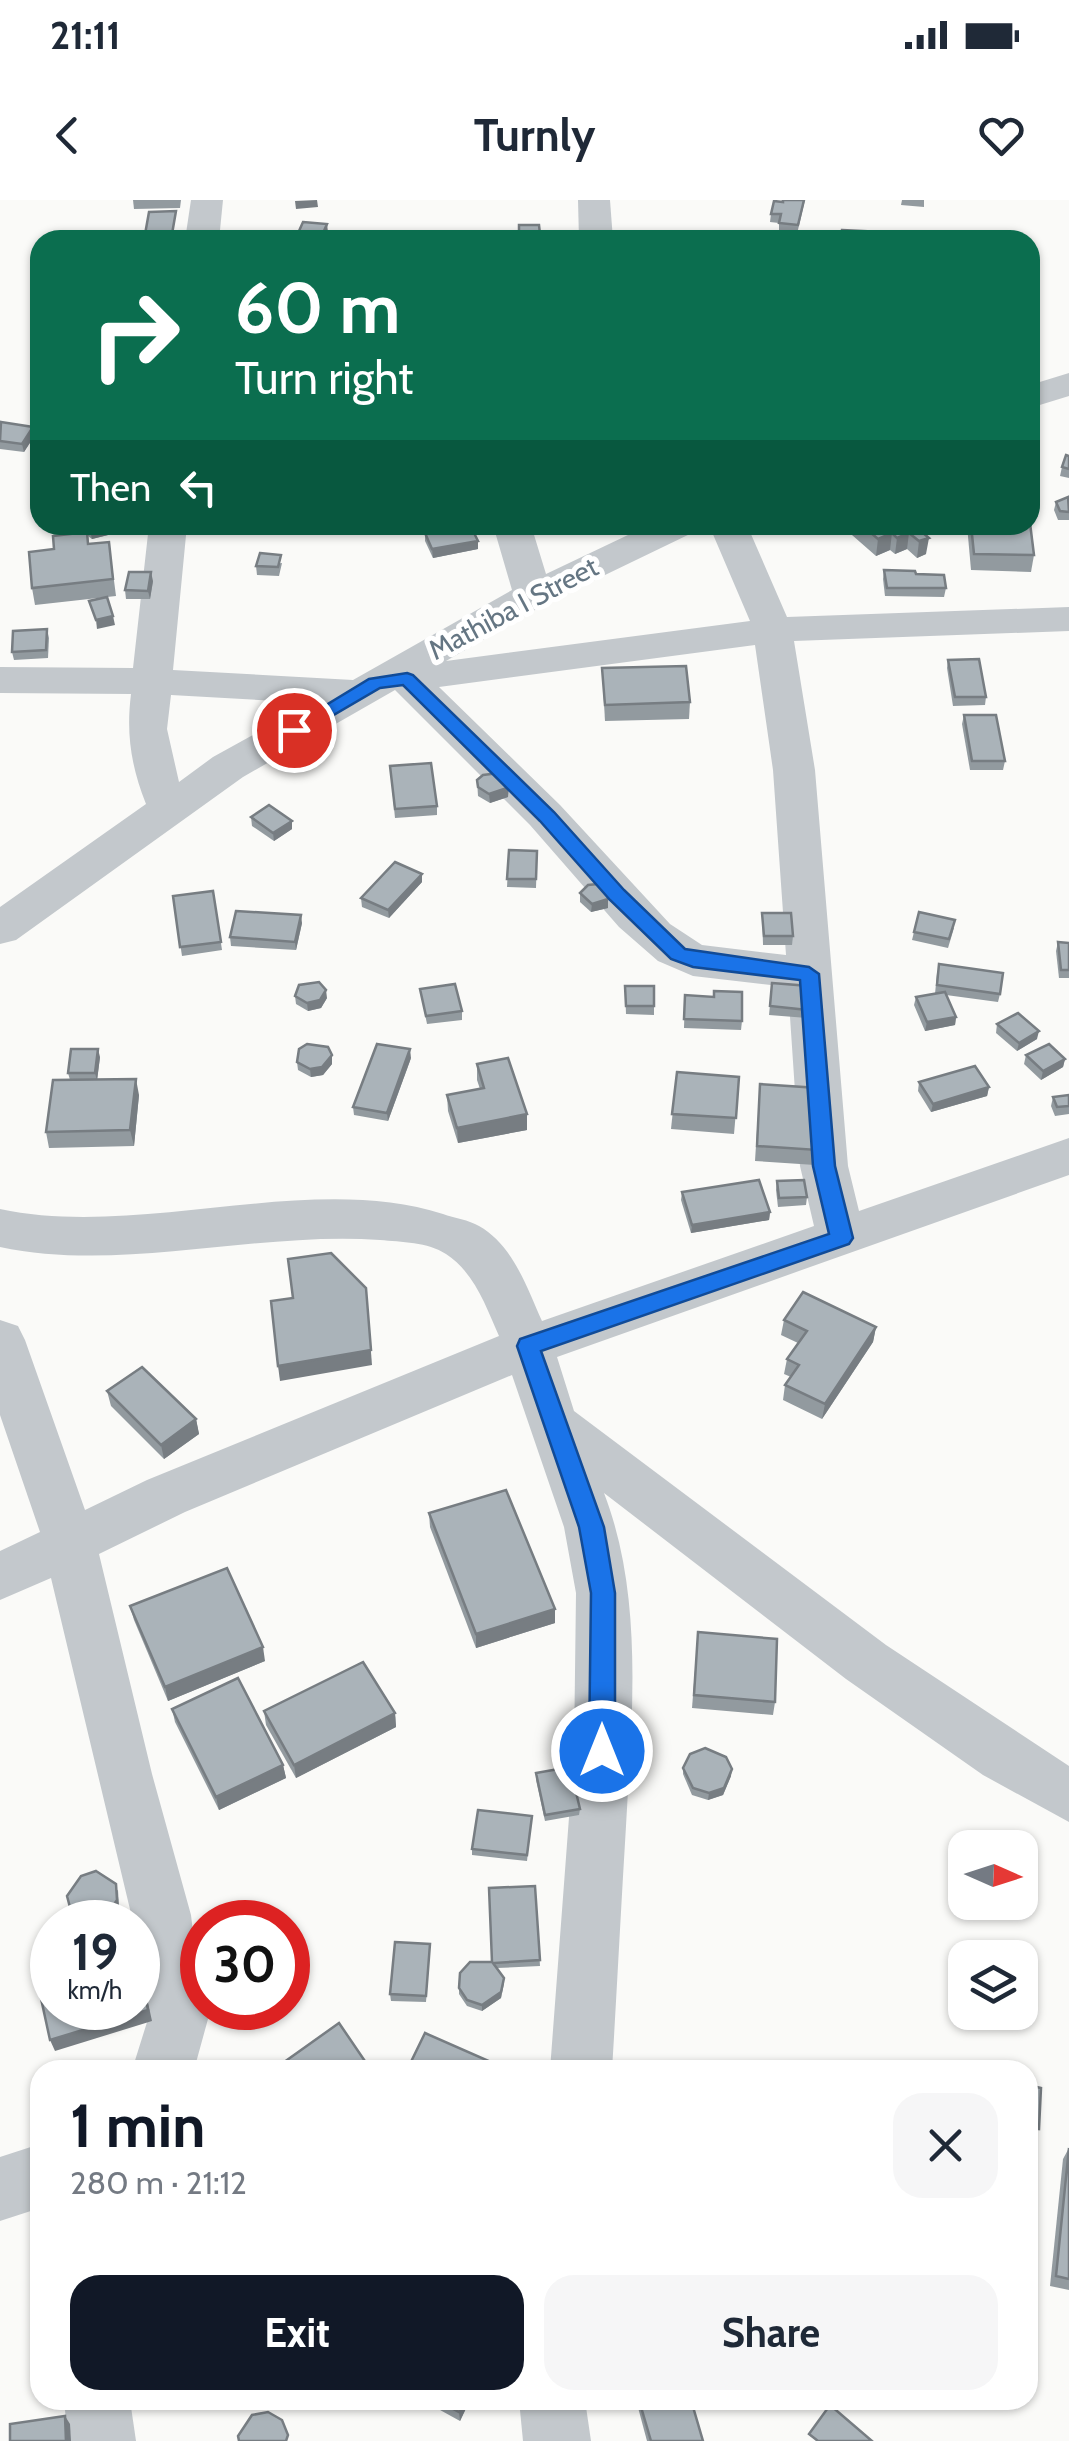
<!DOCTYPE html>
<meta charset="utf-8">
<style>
:root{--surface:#fff;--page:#f6f6f7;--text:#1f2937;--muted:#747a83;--accent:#111827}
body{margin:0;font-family:Cabin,sans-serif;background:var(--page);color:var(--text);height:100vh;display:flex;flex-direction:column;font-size:38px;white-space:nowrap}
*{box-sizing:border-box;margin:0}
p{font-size:32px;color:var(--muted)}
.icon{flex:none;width:55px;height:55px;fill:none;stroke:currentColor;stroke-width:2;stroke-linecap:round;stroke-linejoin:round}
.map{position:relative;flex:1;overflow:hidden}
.drawer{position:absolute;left:30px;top:1860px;width:1008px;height:350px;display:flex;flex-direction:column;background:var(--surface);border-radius:30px;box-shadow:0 2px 8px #0004}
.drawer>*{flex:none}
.top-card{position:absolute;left:30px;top:30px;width:1010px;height:305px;border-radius:30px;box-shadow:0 2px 8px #0004;background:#0b6e4f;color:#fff;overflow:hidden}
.needle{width:65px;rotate:93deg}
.buttons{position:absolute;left:948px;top:1630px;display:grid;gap:20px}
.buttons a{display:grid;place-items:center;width:90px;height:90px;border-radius:20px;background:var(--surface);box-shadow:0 2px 8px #0004;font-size:50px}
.speed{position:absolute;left:30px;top:1700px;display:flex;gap:20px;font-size:50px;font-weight:700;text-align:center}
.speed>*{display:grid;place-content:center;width:130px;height:130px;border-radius:50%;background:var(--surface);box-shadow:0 2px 8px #0004;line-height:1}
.speed small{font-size:25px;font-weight:400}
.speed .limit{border:15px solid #d22;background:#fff;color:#111}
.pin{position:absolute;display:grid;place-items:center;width:85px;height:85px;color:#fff;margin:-42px;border:5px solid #fff;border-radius:50%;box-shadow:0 2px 10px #0007}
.me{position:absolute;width:110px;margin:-55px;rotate:0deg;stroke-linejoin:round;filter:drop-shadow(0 0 8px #0008)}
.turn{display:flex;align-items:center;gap:35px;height:210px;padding:0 40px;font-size:45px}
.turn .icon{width:130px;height:130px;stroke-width:2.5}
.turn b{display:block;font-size:70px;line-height:85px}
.then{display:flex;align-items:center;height:95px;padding:0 40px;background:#0003;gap:20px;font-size:38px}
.round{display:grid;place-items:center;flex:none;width:105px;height:105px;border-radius:30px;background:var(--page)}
.headline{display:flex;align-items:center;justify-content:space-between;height:170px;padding:0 40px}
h1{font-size:60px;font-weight:800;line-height:75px;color:var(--accent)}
.cta{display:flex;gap:20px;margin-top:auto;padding:20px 40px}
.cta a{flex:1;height:115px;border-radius:30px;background:var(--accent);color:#fff;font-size:40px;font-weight:800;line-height:115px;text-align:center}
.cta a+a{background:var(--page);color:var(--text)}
.status{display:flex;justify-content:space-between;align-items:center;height:70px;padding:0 50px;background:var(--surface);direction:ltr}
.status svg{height:28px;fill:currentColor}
header{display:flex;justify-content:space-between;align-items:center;height:130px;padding:0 40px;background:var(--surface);font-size:45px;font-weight:800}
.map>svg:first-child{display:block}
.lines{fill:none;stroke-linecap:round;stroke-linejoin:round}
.minor{fill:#c3c8cc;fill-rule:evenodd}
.wall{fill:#929a9f}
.shaded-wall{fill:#777d82}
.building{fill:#aab3b9;stroke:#777d82;stroke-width:2.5}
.route{fill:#1a73e8;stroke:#114b97;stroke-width:2.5}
.labels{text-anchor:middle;stroke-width:10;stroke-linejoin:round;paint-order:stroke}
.street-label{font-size:28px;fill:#657683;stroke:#fff}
</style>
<div class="status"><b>21:11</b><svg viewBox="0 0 49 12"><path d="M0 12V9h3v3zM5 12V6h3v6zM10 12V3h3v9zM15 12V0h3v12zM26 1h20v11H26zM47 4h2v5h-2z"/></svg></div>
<header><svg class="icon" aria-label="back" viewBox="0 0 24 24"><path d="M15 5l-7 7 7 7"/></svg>Turnly<svg class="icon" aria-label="heart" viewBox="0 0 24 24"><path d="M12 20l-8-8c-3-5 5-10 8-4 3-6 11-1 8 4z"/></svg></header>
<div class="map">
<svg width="1069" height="2241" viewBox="0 0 1069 2241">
<rect width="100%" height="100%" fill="#fafaf8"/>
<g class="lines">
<g class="minor">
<polygon points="191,0 223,0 219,40 185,40"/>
<polygon points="578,0 610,0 613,40 579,40"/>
<polygon points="1069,173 1069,196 1030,208 1030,185"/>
<path d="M149 325H187L173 470 353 480 512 390 493 325H531L546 374 649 325H698L692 333 547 403 446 461 750 421 709 325H747L787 417 1069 407V431L794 441 815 570 848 966 859 1011 1069 938V975L557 1157 574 1211 886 1445 1069 1566V1622L983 1575 846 1479 604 1293C644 1397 632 1516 626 1626 621 1707 617 1789 612 1870H550L574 1551 576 1393 564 1327 512 1175 185 1312 99 1354 152 1574 191 1715 202 1808H206L208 1819 194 1870H132L148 1819 138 1755V1722H133L51 1378 0 1400V1351L40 1332 0 1215V1120L18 1126 25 1140 85 1310 147 1280 499 1136C486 1107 475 1073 446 1054 428 1042 401 1042 380 1040 256 1031 122 1073 0 1047V1009C140 1039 309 971 443 1014 454 1018 469 1020 479 1026 513 1045 527 1088 542 1121L814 1026 800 966 788 787 693 776 658 761 619 727 530 625 395 490 243 577 16 740 0 744V707L146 604C131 566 126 534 131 494L0 493V467L133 468ZM755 445 773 570 786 755 702 745 670 724 560 605 439 487ZM171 495 311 503 213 557 179 582 167 529Z"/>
<polygon points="40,1944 40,2008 0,2021 0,1957"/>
<polygon points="64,2200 130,2200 136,2241 68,2241"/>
<polygon points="519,2200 585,2200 591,2241 523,2241"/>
</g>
</g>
<g class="wall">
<polygon points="133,0 181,0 180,8 134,9"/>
<polygon points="783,0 805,0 797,34 779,32 779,23 770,22 771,14"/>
<polygon points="902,0 924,0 924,7 901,5"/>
<polygon points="519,25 539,25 540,40 519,40"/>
<polygon points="0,223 35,235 24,252 0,249"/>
<polygon points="1069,256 1069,278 1060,276 1062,267"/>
<polygon points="1069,297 1069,320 1058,320 1054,310 1056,302"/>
<polygon points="78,325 112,325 108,335 92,339 88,336 89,344 109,342 116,396 35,405 32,388 54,349 82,333 79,330"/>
<polygon points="211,325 236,325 236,327 212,327"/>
<polygon points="255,325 342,325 342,326 255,331"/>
<polygon points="844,325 925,325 924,333 926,354 917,358 907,349 895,354 890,350 876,356 844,328"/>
<polygon points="967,325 1030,325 1034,355 1031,372 971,370"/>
<polygon points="425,333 478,341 478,349 433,358 425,341"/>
<polygon points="282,363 279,376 257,375 256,366"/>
<polygon points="884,370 916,374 946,388 944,397 885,396 883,379"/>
<polygon points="153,381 150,399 126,399 125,390"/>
<polygon points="47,429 49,438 48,458 14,460 12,452"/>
<polygon points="948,460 986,497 985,505 953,506 947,468"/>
<polygon points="602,468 690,502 689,519 605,521"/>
<polygon points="964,515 1005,561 1003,570 970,570 962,524"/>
<polygon points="390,566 437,606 437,615 395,618"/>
<polygon points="477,580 509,581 508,597 490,603 478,596"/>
<polygon points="251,617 292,621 292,629 274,641 252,626"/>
<polygon points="509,650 537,651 536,688 507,687"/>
<polygon points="422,674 422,682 389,718 362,707 361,698"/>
<polygon points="608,690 608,708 591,712 580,702 580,693"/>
<polygon points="213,691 222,750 182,756 173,696"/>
<polygon points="762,713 793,736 792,745 763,745"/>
<polygon points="302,723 296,750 231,746 230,737"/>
<polygon points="954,728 948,748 912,740 914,732"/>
<polygon points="1058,742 1069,743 1069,778 1059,778 1056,751"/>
<polygon points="937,773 1000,794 998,802 946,795 956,817 955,825 925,831 914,805 916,797 935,794"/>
<polygon points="772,783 809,786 807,818 769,815"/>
<polygon points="625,786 654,786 654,815 626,814"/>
<polygon points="420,789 462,811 462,820 427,824"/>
<polygon points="685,795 742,821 741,830 684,828"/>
<polygon points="295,796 327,798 321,808 308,811 296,804"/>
<polygon points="997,824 1037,839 1017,851 996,833"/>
<polygon points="332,855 332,864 323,875 311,877 298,870 297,862"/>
<polygon points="1026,855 1065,859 1063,867 1041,880 1024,864"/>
<polygon points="100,857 97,880 139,895 134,946 49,948 46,932 70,880 68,873"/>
<polygon points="411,858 388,921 354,915 353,907"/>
<polygon points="477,864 527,914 527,930 458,943 448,911 447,895 480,889 477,880"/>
<polygon points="677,872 739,877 734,934 671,929"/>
<polygon points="919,882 989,887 987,896 931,912 918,891"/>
<polygon points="760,884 817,950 815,965 755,961"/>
<polygon points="1069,895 1069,914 1055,916 1051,906 1053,897"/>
<polygon points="777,981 807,997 806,1005 778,1007 776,990"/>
<polygon points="682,992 770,1012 769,1020 691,1033 681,1000"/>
<polygon points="784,1120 876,1127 873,1142 822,1219 783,1200 785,1185 791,1177 784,1174 787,1159 798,1143 781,1135"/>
<polygon points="107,1191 196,1219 199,1234 164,1259 111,1206"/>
<polygon points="429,1313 555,1423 476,1448 430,1327"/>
<polygon points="130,1406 265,1461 168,1501 134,1420"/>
<polygon points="698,1432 775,1502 773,1515 692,1508"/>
<polygon points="172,1509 283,1565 286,1578 219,1610 175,1522"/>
<polygon points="264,1511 395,1513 396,1527 296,1578 266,1525"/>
<polygon points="683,1568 731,1576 723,1595 708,1600 692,1595 683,1574"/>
<polygon points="536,1573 580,1609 579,1615 545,1621 536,1580"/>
<polygon points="532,1616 527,1661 472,1655 472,1649"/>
<polygon points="535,1686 540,1766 497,1768 504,1784 501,1798 482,1811 467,1806 459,1794 459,1788 492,1762"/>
<polygon points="118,1690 119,1706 110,1720 99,1722 81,1722 73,1717 71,1711"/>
<polygon points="430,1750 426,1802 391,1801 390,1794"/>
<polygon points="1028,1885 1039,1929 1036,1934 1028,1933"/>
<polygon points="1069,1948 1069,2090 1050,2086 1063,1959"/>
<polygon points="422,2200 470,2200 460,2221"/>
<polygon points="636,2200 691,2200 703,2241 647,2241"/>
<polygon points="886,2200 907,2200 903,2209"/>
</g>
<g class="shaded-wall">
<polygon points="317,0 318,7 296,9 295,1"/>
<polygon points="327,24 328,32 324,40 320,40"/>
<polygon points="33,227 35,235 24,252 22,244"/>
<polygon points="107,325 112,325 108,335 92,339 90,330"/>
<polygon points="922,325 925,325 923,340 929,338 926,354 917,358 919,341 916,327"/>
<polygon points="892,333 890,350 876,356 878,339"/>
<polygon points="909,333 907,349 895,354 897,338"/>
<polygon points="478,341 478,349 433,358 432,349"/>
<polygon points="151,372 153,381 150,399 148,391"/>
<polygon points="113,416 115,425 97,429 96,420"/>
<polygon points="509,581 508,597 490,603 489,594"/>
<polygon points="292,621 292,629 274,641 273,633"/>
<polygon points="422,674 422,682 389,718 388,710"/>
<polygon points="608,699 608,708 591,712 592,704"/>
<polygon points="301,715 302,723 296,750 295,742"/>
<polygon points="326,790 327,798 321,808 308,811 307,803"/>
<polygon points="956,817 955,825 925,831 927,822"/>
<polygon points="1039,831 1037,839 1017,851 1019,843"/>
<polygon points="98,849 100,857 97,881 95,873"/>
<polygon points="410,849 411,858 388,921 387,913"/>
<polygon points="332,855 332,864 323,875 311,877 310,869"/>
<polygon points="1065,859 1063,867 1041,880 1043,871"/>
<polygon points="136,879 139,895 134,946 130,930"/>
<polygon points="989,887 987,896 931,912 933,904"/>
<polygon points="527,914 527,930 458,943 457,928"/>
<polygon points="770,1012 769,1020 691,1033 692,1025"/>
<polygon points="366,1088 372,1165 280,1181 278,1166"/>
<polygon points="876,1127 873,1142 822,1219 825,1204"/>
<polygon points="196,1219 199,1234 164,1259 161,1245"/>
<polygon points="555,1409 555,1423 476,1448 476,1434"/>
<polygon points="263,1447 265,1461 168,1501 165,1487"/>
<polygon points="395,1513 396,1527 296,1578 294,1565"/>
<polygon points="283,1565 286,1578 219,1610 216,1597"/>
<polygon points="732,1569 731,1576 723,1595 708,1600 709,1593"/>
<polygon points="116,1684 119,1706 110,1720 99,1722 85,1722 84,1719"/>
<polygon points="138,1757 152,1821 55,1851 50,1840"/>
<polygon points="504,1778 501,1798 482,1811 482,1805"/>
<polygon points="465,2200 470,2200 460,2221 459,2212"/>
<polygon points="65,2216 70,2224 71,2241 66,2241"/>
</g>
<g class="building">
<polygon points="783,0 804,0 798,25 779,23 781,14 771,14 774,1 783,2"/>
<polygon points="176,11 172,34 183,34 182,40 144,40 149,12"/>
<polygon points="303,22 327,24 320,40 295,40"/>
<polygon points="519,25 539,25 540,34 519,34"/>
<polygon points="842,30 882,32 882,40 841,40"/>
<polygon points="1,222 33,227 22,244 0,241"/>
<polygon points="1066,255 1069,256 1069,269 1062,267"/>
<polygon points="1068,297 1069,312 1060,311 1056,302"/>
<polygon points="1030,323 1034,355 974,354 971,325 1030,325"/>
<polygon points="82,325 107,325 106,327 90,330"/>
<polygon points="470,325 478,341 432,349 425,333"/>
<polygon points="862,325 922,325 916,327 929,338 919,341 909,333 897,338 892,333 878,339"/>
<polygon points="87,332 88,344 109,342 113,379 32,388 29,352 54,349 53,336"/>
<polygon points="260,353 281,355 278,367 256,366"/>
<polygon points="884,370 915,371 916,374 944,375 946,388 887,388"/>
<polygon points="129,372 151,372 148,391 125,390"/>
<polygon points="107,397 113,416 96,420 89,401"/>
<polygon points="47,429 46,450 12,452 13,431"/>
<polygon points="979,459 986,497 955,497 948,460"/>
<polygon points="686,466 690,502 605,505 602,468"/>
<polygon points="964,515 996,515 1005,561 972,561"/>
<polygon points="431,563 437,606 395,609 390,566"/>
<polygon points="499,573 509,581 507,588 489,594 478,587 477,580 483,575"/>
<polygon points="269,605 292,621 273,633 251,617"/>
<polygon points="509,650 537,651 536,679 507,679"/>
<polygon points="395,662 422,674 388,710 361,698"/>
<polygon points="598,684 608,690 608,699 592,704 580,693 588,685"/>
<polygon points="213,691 221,742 180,747 173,696"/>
<polygon points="236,711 301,715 295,742 230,737"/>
<polygon points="919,712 955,720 949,739 914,732"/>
<polygon points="762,713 791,713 793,736 764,736"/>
<polygon points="1058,742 1069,743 1069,770 1061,770"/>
<polygon points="939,764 1003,773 1000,794 937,785"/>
<polygon points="319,782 326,790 320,800 307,803 295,796 299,785"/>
<polygon points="772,783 809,786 808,810 770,806"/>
<polygon points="455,784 462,811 426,816 420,789"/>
<polygon points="625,786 654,786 654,806 626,806"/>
<polygon points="714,791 742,792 742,821 684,819 685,795 714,797"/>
<polygon points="945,792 956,817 927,822 916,797"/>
<polygon points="1018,813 1039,831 1019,843 997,824"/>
<polygon points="307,844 328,847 332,855 322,867 310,869 297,862 299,849"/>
<polygon points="377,844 410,849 387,913 353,907"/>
<polygon points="1049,844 1065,859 1043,871 1026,855"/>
<polygon points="71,849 98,849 95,873 68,873"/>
<polygon points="508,858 527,914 457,928 447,895 484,888 477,864"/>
<polygon points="975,866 989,887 933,904 919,882"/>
<polygon points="677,872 739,877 736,918 672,914"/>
<polygon points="136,879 130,930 46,932 53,880"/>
<polygon points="760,884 818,888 817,950 757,946"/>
<polygon points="1069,895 1069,906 1057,907 1053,897"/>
<polygon points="759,980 770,1012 692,1025 682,992"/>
<polygon points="804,980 807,997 779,998 777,981"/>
<polygon points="331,1053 366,1088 371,1150 278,1166 271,1101 293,1098 288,1059"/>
<polygon points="803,1092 876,1127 825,1204 785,1185 799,1165 787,1159 807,1131 784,1120"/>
<polygon points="142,1167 196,1219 161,1245 107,1191"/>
<polygon points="506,1290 555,1409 476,1434 429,1313"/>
<polygon points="227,1368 263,1447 165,1487 130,1406"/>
<polygon points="698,1432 777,1439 775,1502 694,1495"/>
<polygon points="363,1462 395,1513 294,1565 264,1511"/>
<polygon points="238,1478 283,1565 216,1597 172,1509"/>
<polygon points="705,1548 726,1557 732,1569 724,1588 709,1593 693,1588 683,1568 690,1554"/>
<polygon points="570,1567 580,1609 545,1615 536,1573"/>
<polygon points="478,1610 532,1616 527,1655 472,1649"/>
<polygon points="96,1671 116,1684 117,1700 108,1713 84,1719 71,1711 67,1696 81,1676"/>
<polygon points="535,1686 540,1760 493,1763 504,1778 501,1792 482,1805 467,1800 459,1788 460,1773 470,1762 492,1762 489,1688"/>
<polygon points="395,1742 430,1744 426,1796 390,1794"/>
<polygon points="138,1760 148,1810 50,1840 37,1780 52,1776 52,1808 138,1808"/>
<polygon points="339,1823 371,1870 273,1870"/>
<polygon points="425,1833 507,1869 507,1870 407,1870"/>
<polygon points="1028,1885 1041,1888 1039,1929 1028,1927"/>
<polygon points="1069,1948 1069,2079 1056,2076"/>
<polygon points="436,2200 465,2200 459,2212"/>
<polygon points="639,2200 691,2200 703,2241 651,2241"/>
<polygon points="830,2205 872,2241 818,2241 809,2234"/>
<polygon points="268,2212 282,2220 288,2235 286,2241 239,2241 238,2236 252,2215"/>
<polygon points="65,2216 66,2241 10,2241 10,2224"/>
</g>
<polygon class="route" points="407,473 413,475 554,612 624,690 685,749 809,767 819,774 835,966 853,1038 849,1044 541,1151 604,1327 615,1393 615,1551 611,1559 602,1563 593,1559 589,1551 591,1393 579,1327 517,1146 520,1139 829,1034 813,966 800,780 693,767 671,759 610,700 540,621 403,485 380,488 301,534 294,536 285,530 369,479"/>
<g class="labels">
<g class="street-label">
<text transform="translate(513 408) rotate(-28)" y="10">Mathiba I Street</text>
</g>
</g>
</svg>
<div class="buttons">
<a><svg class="needle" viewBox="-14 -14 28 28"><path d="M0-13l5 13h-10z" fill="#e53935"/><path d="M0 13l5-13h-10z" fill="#747a83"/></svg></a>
<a><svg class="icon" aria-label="layers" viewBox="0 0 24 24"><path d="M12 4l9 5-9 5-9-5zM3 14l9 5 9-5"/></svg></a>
</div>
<div class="speed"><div>19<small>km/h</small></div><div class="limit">30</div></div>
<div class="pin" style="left:294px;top:530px;background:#d93025"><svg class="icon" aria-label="arrive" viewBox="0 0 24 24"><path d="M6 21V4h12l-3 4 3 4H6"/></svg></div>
<svg class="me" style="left:602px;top:1551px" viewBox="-20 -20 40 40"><circle r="17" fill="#1a73e8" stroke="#fff" stroke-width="3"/><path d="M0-11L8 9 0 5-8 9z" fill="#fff"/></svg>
<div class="top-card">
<div class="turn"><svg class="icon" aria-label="right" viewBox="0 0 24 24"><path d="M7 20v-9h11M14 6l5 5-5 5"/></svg><div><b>60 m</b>Turn right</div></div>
<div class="then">Then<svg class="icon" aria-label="left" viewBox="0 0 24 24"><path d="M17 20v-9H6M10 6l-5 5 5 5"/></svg></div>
</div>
<section class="drawer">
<div class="headline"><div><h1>1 min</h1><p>280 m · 21:12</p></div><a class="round"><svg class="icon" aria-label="close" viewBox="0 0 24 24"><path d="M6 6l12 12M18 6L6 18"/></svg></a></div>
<div class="cta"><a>Exit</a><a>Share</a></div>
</section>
</div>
